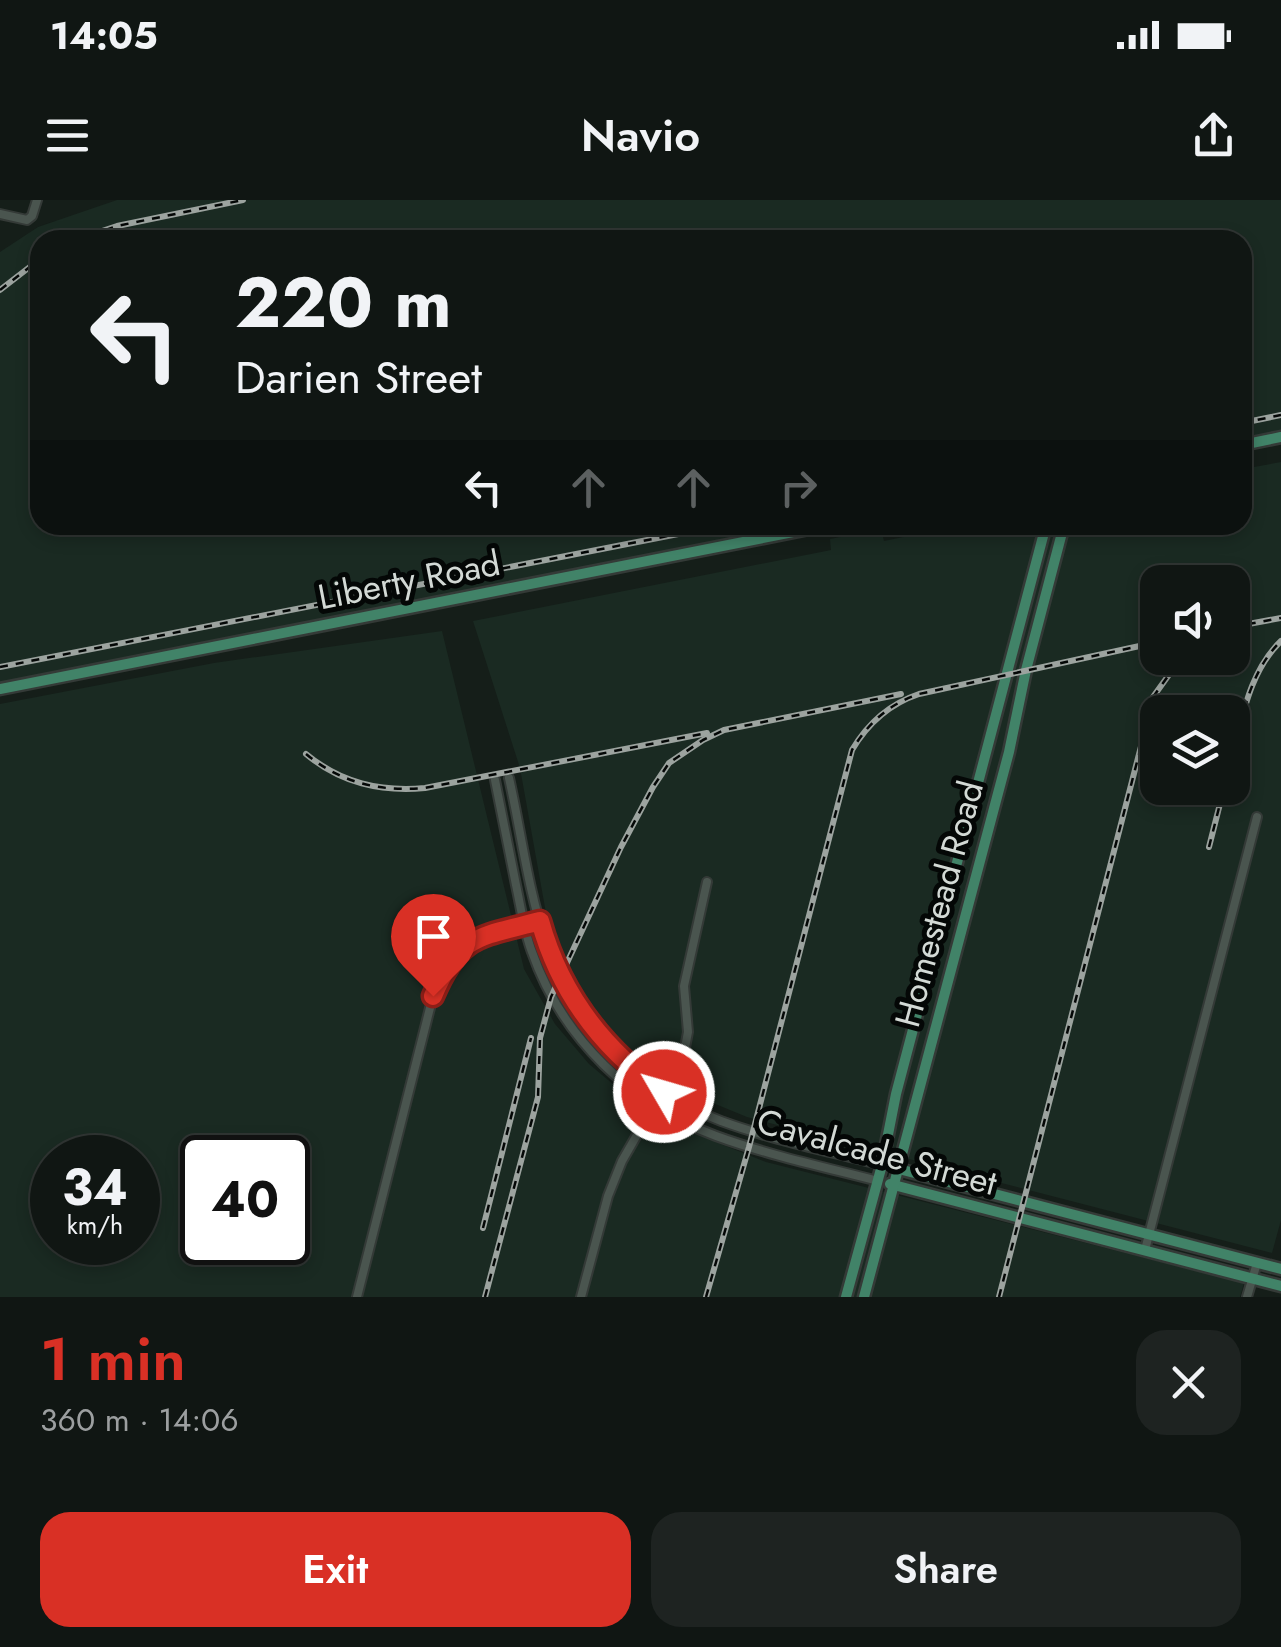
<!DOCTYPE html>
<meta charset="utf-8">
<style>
:root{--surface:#101613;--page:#1e2321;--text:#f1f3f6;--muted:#9c9fa0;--line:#303533;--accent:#d93025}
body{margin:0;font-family:Jost,sans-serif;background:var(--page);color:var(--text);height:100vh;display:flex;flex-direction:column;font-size:38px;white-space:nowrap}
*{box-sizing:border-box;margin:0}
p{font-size:32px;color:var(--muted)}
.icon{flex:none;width:55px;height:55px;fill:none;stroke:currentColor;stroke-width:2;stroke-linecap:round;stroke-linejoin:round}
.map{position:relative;height:1097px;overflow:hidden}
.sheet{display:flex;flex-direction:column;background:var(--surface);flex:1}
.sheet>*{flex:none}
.hud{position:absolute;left:30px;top:30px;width:1222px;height:305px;border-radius:30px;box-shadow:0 5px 15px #0003,0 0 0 2px var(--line);background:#101613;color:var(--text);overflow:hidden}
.buttons{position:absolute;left:1140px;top:365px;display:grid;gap:20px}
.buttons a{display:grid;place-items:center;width:110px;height:110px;border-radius:20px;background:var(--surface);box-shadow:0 5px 15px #0003,0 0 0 2px var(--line);font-size:50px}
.speed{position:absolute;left:30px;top:935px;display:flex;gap:20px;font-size:50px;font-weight:700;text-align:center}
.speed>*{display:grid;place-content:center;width:130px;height:130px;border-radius:50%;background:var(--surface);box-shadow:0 5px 15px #0003,0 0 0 2px var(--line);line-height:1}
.speed small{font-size:25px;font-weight:400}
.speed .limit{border:5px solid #111;border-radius:15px;background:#fff;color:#111}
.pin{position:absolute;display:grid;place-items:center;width:85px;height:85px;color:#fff;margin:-102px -42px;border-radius:50% 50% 50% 0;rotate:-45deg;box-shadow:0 0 10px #0007}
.pin .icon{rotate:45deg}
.me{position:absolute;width:110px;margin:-55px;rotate:308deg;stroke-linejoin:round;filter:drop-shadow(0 0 8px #0008)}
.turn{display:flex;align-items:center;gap:35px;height:210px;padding:0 40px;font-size:45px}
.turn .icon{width:130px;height:130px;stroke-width:2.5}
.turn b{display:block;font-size:70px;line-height:85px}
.lanes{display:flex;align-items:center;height:95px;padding:0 40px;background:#0003;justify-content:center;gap:50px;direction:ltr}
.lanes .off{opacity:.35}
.round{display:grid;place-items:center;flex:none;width:105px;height:105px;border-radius:30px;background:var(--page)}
.summary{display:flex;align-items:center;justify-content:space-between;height:170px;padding:0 40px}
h1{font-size:60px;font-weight:600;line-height:75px;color:var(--accent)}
.primary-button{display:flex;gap:20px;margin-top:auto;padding:20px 40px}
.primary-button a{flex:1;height:115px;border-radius:30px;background:var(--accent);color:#fff;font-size:40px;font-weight:600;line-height:115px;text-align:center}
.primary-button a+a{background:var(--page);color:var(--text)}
.status{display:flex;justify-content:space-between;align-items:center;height:70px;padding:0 50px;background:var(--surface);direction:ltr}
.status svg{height:28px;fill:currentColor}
header{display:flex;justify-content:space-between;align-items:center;height:130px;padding:0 40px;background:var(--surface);font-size:45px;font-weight:600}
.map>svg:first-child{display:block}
.built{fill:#1a2a22;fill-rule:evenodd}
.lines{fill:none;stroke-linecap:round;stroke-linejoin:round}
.minor-casing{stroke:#343a37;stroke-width:12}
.major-casing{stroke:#343a37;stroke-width:15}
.minor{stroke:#4a554f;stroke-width:8}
.major{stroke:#418368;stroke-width:10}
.rail-casing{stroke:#9ca39f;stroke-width:6}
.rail{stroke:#040706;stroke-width:2.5;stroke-dasharray:8;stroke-linecap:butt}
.route-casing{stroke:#8d1f18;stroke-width:25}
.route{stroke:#d93025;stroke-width:18}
.labels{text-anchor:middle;stroke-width:10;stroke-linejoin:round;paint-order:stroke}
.street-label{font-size:35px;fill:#d3d9d5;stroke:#040706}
</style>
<div class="status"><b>14:05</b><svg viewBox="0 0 49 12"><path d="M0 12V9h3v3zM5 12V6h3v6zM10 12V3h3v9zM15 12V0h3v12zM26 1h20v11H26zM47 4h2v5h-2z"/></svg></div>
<header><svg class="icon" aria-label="menu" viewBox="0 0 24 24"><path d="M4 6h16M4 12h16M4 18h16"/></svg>Navio<svg class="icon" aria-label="share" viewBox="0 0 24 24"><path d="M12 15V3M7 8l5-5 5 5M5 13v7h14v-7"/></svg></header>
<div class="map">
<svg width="1281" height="1097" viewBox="0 0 1281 1097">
<rect width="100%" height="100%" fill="#151e19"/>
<g class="built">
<polygon points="117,0 1281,0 1281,232 1243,240 1242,40 40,40 40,325 811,325 0,486 0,52 38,27"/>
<path d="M1281 262V1020L1272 1053 747 917 691 894 645 865 590 815 551 741 520 568 473 421 831 350 830 339 881 329 884 341 962 325H1242L1243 269ZM1158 382H1232V458H1158ZM1158 512H1232V588H1158Z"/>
<path d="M442 431 524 769 555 824 589 864 633 901 668 923 766 962 1244 1083 1240 1097H0V504L214 463ZM52 958H138V1042H52ZM202 958H288V1042H202Z"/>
</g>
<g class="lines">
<g class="minor-casing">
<g id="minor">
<polyline points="0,14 27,20 32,16 37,0"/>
<path d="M509 578C521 631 528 691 546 742 574 824 639 890 721 921 773 940 829 951 882 965"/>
<path d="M495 580C502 615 509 650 516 685 521 708 524 731 532 752 562 838 632 905 716 936 768 955 824 967 878 981"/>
<polyline points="1145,1050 1257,617"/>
<path d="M357 1097 433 796C459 734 480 737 540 721"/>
<polyline points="581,1097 608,996 622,961 684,853 688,832 684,786 707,682"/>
<polyline points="1247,1097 1257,1063"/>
</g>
</g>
<g class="major-casing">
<g id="major">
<polyline points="1242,245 1281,237"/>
<polyline points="0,489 829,325"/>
<polyline points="895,968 1281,1069"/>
<polyline points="890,984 1281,1086"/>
<polyline points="846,1097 882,965 896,894 1046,325"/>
<polyline points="864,1097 1009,552 1026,470 1064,325"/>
</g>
</g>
<use href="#minor" class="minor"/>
<use href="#major" class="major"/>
<g class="rail-casing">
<g id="rail">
<polyline points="75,40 117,26 243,0"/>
<polyline points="0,90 40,59"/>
<polyline points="1242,223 1281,215"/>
<polyline points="1232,427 1281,418"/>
<polyline points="0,467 724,325"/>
<polyline points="1153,497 1181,458"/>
<path d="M306 554C341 583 380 592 425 588L707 533"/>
<path d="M1232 555C1243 515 1250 471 1281 441"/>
<polyline points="1209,647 1224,588"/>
<polyline points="483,1028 531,838"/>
<polyline points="485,1097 538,897 540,838 551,797 621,647 653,587 669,563 703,540 724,530 901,494"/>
<path d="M706 1097 749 947 852 550C868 523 889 504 919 494L1158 442"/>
<polyline points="999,1097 1146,527"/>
</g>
</g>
<use href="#rail" class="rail"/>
</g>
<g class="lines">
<g class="route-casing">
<path id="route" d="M433 796C459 734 480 737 540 721 560 793 602 849 664 892"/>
</g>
<use href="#route" class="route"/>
</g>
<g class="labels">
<g class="street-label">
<text transform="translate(409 380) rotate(-11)" y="12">Liberty Road</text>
<text transform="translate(939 704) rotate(-75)" y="12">Homestead Road</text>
<text transform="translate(877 952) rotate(15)" y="12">Cavalcade Street</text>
</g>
</g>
</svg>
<div class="buttons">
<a><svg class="icon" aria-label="sound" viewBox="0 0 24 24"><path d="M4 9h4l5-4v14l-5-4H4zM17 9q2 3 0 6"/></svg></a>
<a><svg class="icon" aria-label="layers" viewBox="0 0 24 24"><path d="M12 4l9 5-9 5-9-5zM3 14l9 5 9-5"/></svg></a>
</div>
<div class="speed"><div>34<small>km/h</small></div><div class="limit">40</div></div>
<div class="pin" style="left:433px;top:796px;background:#d93025"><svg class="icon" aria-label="arrive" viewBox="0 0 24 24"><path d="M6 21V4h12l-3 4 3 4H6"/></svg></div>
<svg class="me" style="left:664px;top:892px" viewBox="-20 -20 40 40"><circle r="17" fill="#d93025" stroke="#fff" stroke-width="3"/><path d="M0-11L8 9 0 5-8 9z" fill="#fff"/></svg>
<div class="hud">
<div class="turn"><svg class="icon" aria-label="left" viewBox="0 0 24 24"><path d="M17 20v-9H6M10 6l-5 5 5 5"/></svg><div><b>220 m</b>Darien Street</div></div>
<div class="lanes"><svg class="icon" aria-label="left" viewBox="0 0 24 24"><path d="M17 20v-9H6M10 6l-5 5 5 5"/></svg><svg class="icon off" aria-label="ahead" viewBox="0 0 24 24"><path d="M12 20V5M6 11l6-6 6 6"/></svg><svg class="icon off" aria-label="ahead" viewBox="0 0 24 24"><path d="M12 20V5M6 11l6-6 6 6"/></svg><svg class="icon off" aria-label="right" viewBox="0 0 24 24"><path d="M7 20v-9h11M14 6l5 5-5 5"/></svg></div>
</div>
</div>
<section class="sheet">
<div class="summary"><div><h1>1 min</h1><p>360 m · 14:06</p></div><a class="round"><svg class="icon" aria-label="close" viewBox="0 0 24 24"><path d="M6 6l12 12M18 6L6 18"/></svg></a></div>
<div class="primary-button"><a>Exit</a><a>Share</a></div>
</section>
